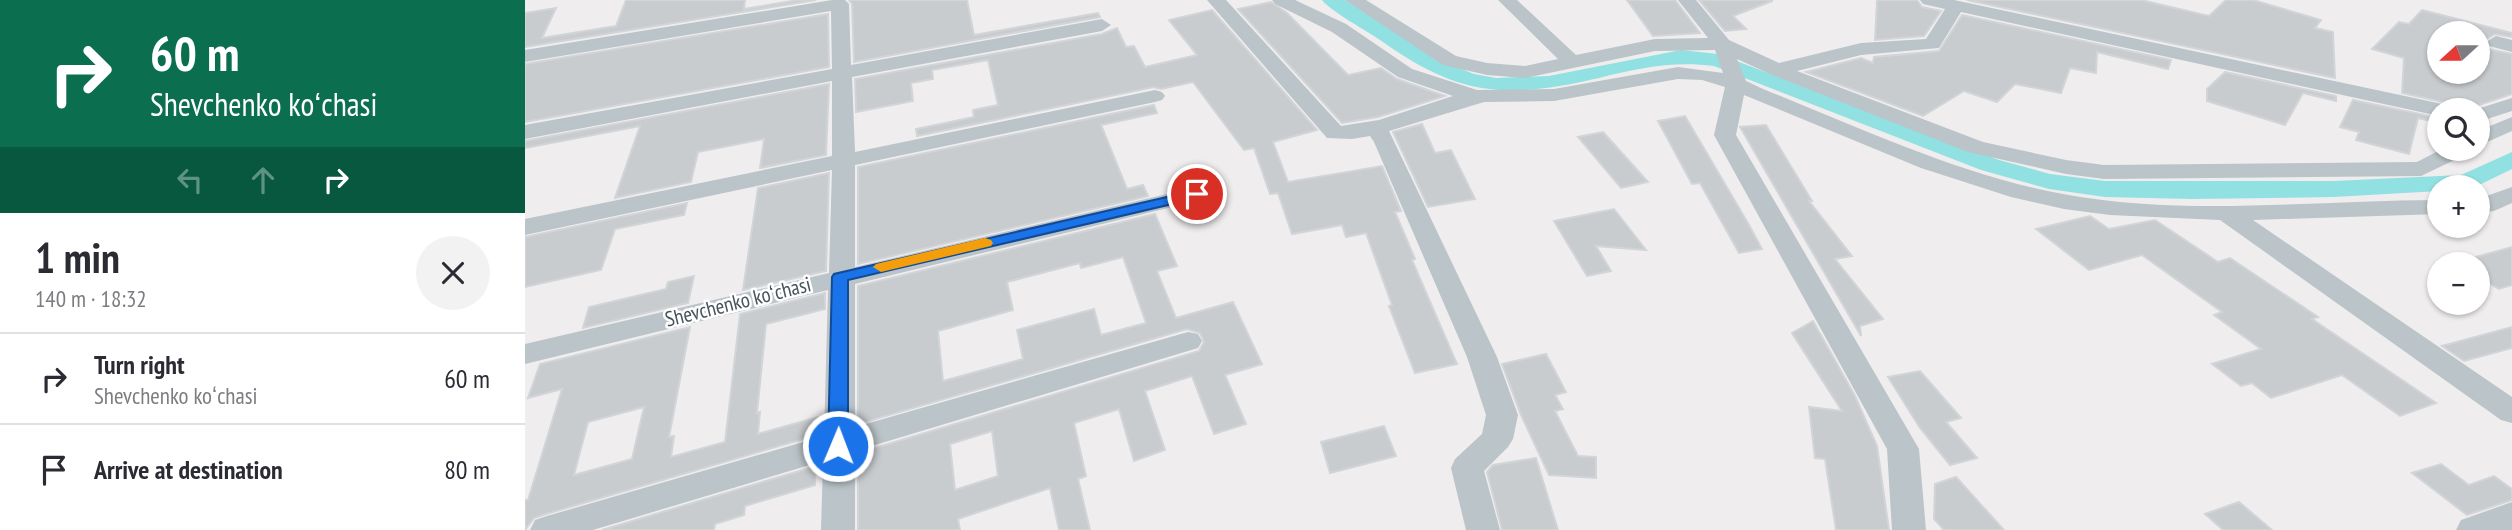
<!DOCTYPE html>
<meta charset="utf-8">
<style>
:root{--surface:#fff;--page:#f2f2f3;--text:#2b2b33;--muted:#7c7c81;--line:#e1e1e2}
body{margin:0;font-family:"PT Sans Narrow",sans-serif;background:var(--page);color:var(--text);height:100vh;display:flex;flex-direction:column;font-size:26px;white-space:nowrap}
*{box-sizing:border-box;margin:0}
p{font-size:23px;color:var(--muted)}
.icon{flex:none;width:38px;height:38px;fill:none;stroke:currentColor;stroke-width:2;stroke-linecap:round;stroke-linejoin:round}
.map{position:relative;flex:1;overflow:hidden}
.sheet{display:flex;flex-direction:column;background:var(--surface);width:525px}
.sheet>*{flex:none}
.top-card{background:#0b6e4f;color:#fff;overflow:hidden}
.needle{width:46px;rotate:249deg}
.tools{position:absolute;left:1902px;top:21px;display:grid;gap:14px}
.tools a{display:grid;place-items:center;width:63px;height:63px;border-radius:50%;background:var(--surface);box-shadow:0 2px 5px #0004;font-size:35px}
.pin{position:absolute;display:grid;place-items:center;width:60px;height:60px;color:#fff;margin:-30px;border:4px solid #fff;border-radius:50%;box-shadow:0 2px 7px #0007}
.me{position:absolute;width:77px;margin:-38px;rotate:1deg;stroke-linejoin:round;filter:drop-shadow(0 0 5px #0008)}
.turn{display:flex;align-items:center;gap:24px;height:147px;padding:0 35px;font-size:32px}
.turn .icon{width:91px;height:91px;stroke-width:2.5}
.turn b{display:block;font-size:49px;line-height:60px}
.lanes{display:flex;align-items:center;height:66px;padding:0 35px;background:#0003;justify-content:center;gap:35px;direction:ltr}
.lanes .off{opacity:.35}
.round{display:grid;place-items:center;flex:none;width:74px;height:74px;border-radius:37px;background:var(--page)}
.head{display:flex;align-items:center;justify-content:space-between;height:119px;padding:0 35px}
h1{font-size:42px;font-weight:700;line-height:52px}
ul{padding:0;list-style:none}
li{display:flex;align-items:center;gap:21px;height:91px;padding:0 35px;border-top:2px solid var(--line)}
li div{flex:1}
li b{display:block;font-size:26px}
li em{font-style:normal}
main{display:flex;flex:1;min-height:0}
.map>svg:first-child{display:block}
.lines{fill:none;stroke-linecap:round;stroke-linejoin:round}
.canal{fill:#91e1e3;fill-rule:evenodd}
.building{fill:#c8cccf;stroke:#d2d5d8;stroke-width:2;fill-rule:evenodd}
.minor{fill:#bac4c9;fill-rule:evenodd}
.route{fill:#1a73e8;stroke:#114b97;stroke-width:2}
.slow{fill:#f59e0b}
.labels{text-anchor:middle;stroke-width:5;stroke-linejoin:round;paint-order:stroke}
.street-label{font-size:21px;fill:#475459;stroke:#fff}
</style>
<main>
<section class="sheet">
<div class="top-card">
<div class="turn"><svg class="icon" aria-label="right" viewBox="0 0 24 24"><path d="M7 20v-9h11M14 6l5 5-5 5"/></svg><div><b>60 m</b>Shevchenko koʻchasi</div></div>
<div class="lanes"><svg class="icon off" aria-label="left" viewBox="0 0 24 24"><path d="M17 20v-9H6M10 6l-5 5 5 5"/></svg><svg class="icon off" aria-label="ahead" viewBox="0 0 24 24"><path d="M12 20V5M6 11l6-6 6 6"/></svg><svg class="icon" aria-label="right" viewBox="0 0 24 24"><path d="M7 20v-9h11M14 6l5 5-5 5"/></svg></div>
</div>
<div class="head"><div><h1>1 min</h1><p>140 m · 18:32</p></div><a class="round"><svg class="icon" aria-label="close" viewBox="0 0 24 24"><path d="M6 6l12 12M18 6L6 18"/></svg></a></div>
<ul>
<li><svg class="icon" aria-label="right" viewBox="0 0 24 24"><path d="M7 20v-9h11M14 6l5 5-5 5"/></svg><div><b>Turn right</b><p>Shevchenko koʻchasi</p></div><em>60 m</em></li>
<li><svg class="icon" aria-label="arrive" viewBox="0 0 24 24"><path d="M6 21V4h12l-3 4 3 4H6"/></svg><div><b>Arrive at destination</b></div><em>80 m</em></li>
</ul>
</section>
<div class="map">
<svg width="1987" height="530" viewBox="0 0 1987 530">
<rect width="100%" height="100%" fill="#f0edee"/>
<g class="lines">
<path class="canal" d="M797 0H820L915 60 949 74 971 78 1024 76 1156 50 1193 54 1474 160 1525 174 1580 181H1809L1936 175 1987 152V169L1950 187H1914V191L1809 197 1667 199 1580 197 1524 189 1456 170 1189 66C1147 61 1115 68 1074 78 983 99 935 97 858 42 844 32 805 11 797 0Z"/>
</g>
<g class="building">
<polygon points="101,0 220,0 219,9 273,0 291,0 0,47 0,13 31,8 17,38 91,26"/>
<polygon points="324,0 442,0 449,35 573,13 575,17 329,62 327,4"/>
<polygon points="1102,0 1150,0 1175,33 1128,36"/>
<polygon points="1174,0 1247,0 1247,1 1208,16 1221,29 1200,31"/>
<polygon points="1352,0 1392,0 1397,7 1416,11 1399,36 1350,40"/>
<polygon points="1442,0 1616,0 1684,16 1701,0 1728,0 1796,20 1790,28 1808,32 1810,78"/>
<polygon points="746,2 762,13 823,75 856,68 872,79 920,96 853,117 817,123 713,9"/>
<polygon points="687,10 792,130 748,142 763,182 857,166 876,211 870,212 890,259 887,260 932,364 890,373 864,306 867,305 841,233 821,237 817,225 767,234 753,193 745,194 729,148 719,150 668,82 636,89 629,87 392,136 391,129 449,117 448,110 473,105 463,60 407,70 408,79 386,83 388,101 331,112 330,79 577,34 592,28 601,47 609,46 620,67 672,55 644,20"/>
<path d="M1897 10 1987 33V37L1970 34 1958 41 1963 49 1987 54V94L1945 108 1877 93 1879 58 1847 49 1874 22 1884 24ZM1914 33H1953V72H1914Z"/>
<polygon points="303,14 304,67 0,122 0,64"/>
<polygon points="1437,15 1646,60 1643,69 1572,52 1571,73 1545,68 1536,93 1490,84 1472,102 1439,91 1398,116 1281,72 1336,58 1348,63 1349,57 1414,51"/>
<polygon points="1700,72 1811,96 1811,101 1778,93 1760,125 1682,101 1682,89"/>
<polygon points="304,84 301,155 235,168 239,139 173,152 166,182 90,198 115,126 0,148 0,141"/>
<polygon points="1828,100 1914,118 1914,123 1893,118 1884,154 1831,140 1834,132 1815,127"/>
<polygon points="629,105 632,113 576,125 602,189 618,185 623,196 333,264 333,167"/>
<polygon points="1160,116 1224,225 1237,249 1214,253 1175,183 1167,184 1133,121"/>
<polygon points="897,124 910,153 926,150 950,199 903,207 868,132"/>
<polygon points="1241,125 1287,201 1284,201 1327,256 1310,259 1358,319 1335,326 1336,336 1215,127"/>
<polygon points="1078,132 1123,182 1096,188 1053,137"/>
<polygon points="304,173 301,271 218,290 233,188"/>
<polygon points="162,203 159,215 90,229 76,270 0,287 0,237"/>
<polygon points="1089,209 1121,250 1071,246 1086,271 1062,276 1029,221"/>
<path d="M630 214 652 266 632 271 651 318 708 302 737 364 700 375 721 424 689 434 667 376 620 391 640 450 609 461 594 409 549 423 561 476 553 479 565 530H534L525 488 433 519 435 530H333V453L674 351 679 342 675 333 662 329 333 424V286ZM598 257 621 323 576 335 569 309 492 330 498 359 418 381 413 331 488 310 482 282 555 263 556 268ZM467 431 473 476 430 490 425 444Z"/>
<polygon points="1565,216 1584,229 1630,220 1693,262 1705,258 1793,317 1787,319 1911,403 1875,416 1817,375 1746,398 1727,383 1716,386 1687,364 1736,349 1689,315 1697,312 1617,255 1564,270 1511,229"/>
<polygon points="1987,247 1987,285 1974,289 1953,277 1953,264 1929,263"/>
<polygon points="169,276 163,303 58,328 64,307 141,289 143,282"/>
<path d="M300 293V309L241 324 232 413 235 412 233 434 293 417 292 435 21 514 9 518 0 530V500H3L37 389 3 398 15 364 165 327 144 437 149 436 146 457 200 442 215 314ZM119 407 107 459 49 475 63 422Z"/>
<polygon points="1288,321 1330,396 1352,446 1364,530 1311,530 1300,459 1290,458 1284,407 1317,411 1267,333"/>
<polygon points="1987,327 1987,348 1939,361 1917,346"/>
<polygon points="1021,354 1041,392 1030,395 1038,409 1030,411 1053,456 1071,457 1071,478 1024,475 996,415 977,364"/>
<polygon points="1395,371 1436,418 1421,422 1452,458 1425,465 1395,428 1363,377"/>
<polygon points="859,426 871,456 805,473 796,442"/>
<polygon points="1011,458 1033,530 977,530 962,472 968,465"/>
<polygon points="1916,464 1944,485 1969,476 1987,489 1987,500 1942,515 1887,473"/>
<polygon points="291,466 290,485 220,506 219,515 190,524 189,530 77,530"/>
<polygon points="1431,477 1479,530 1419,530 1409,519 1410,484"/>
<polygon points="1714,502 1747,530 1698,530 1680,514"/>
</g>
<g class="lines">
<g class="minor">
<polygon points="307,0 320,0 324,4 326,65 577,19 586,25 577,31 327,77 330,152 630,90 637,92 640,96 637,100 630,102 330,165 330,267 672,187 680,189 684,194 680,199 330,284 330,427 663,332 673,334 677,341 673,348 330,451 330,530 296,530 298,461 68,530 5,530 10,520 22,516 299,436 303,290 0,364 0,344 304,273 307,170 0,235 0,219 307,156 307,81 0,139 0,125 307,69 306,11 0,62 0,50"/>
<path d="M682 0H701L816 126 854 120 928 96 873 77 807 32 750 4 747 0H770L821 24 887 69 952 90 1029 89 1153 67 1198 73 1190 50 1130 51 1000 78 962 75 918 65 820 0H841L931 56 962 63 1000 66 1033 59 973 0H992L1051 55 1130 39 1183 38 1153 0H1171L1204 40 1254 63 1336 43 1401 39 1420 9 1398 4 1395 0H1429L1922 105 1925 110H1914V116L1436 12 1414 48 1336 55 1272 71 1458 142 1541 160 1579 165 1892 162 1917 149H1945L1942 154 1896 176 1579 179 1541 174 1443 152 1245 74 1212 59 1221 81 1238 89C1336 128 1434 175 1538 194 1662 217 1790 200 1914 200V214L1728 220 1987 397V423L1976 420 1695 220 1585 215 1539 209 1486 197 1396 168 1219 95 1211 135 1394 449 1401 530H1367L1362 449 1189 135 1200 87 1177 80 1153 79 1029 101 959 102 864 131 972 357 993 415 988 439 983 447 959 471 975 530H941L926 468 930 459 957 434 961 415 942 357 849 142 845 136 827 139 802 138Z"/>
<polygon points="1971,36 1987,40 1987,52 1964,46 1961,42"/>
<polygon points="1987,98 1987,111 1953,122 1953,110 1949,110"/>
<polygon points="1987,117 1987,131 1953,146 1953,131"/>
<polygon points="1987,187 1987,203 1969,211 1953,213 1953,199"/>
<polygon points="1987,502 1987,530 1931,530 1936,520"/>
</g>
</g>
<polygon class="route" points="672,190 677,191 679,194 677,197 323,280 323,446 320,451 306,451 303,446 307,277 309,274"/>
<polygon class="slow" points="460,238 466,240 468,243 466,246 356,272 348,267 351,264"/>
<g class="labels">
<g class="street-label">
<text transform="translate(213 302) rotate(-14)" y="7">Shevchenko koʻchasi</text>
</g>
</g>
</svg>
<div class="tools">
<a><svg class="needle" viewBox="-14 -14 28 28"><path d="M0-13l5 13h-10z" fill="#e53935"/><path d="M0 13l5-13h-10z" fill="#7c7c81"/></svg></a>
<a><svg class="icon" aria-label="search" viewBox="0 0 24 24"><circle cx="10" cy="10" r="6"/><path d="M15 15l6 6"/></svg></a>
<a>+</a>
<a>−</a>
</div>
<div class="pin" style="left:672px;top:194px;background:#d93025"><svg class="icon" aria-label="arrive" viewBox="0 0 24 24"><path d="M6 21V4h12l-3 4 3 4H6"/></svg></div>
<svg class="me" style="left:313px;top:446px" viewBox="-20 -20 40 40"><circle r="17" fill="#1a73e8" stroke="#fff" stroke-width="3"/><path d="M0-11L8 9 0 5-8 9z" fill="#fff"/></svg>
</div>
</main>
